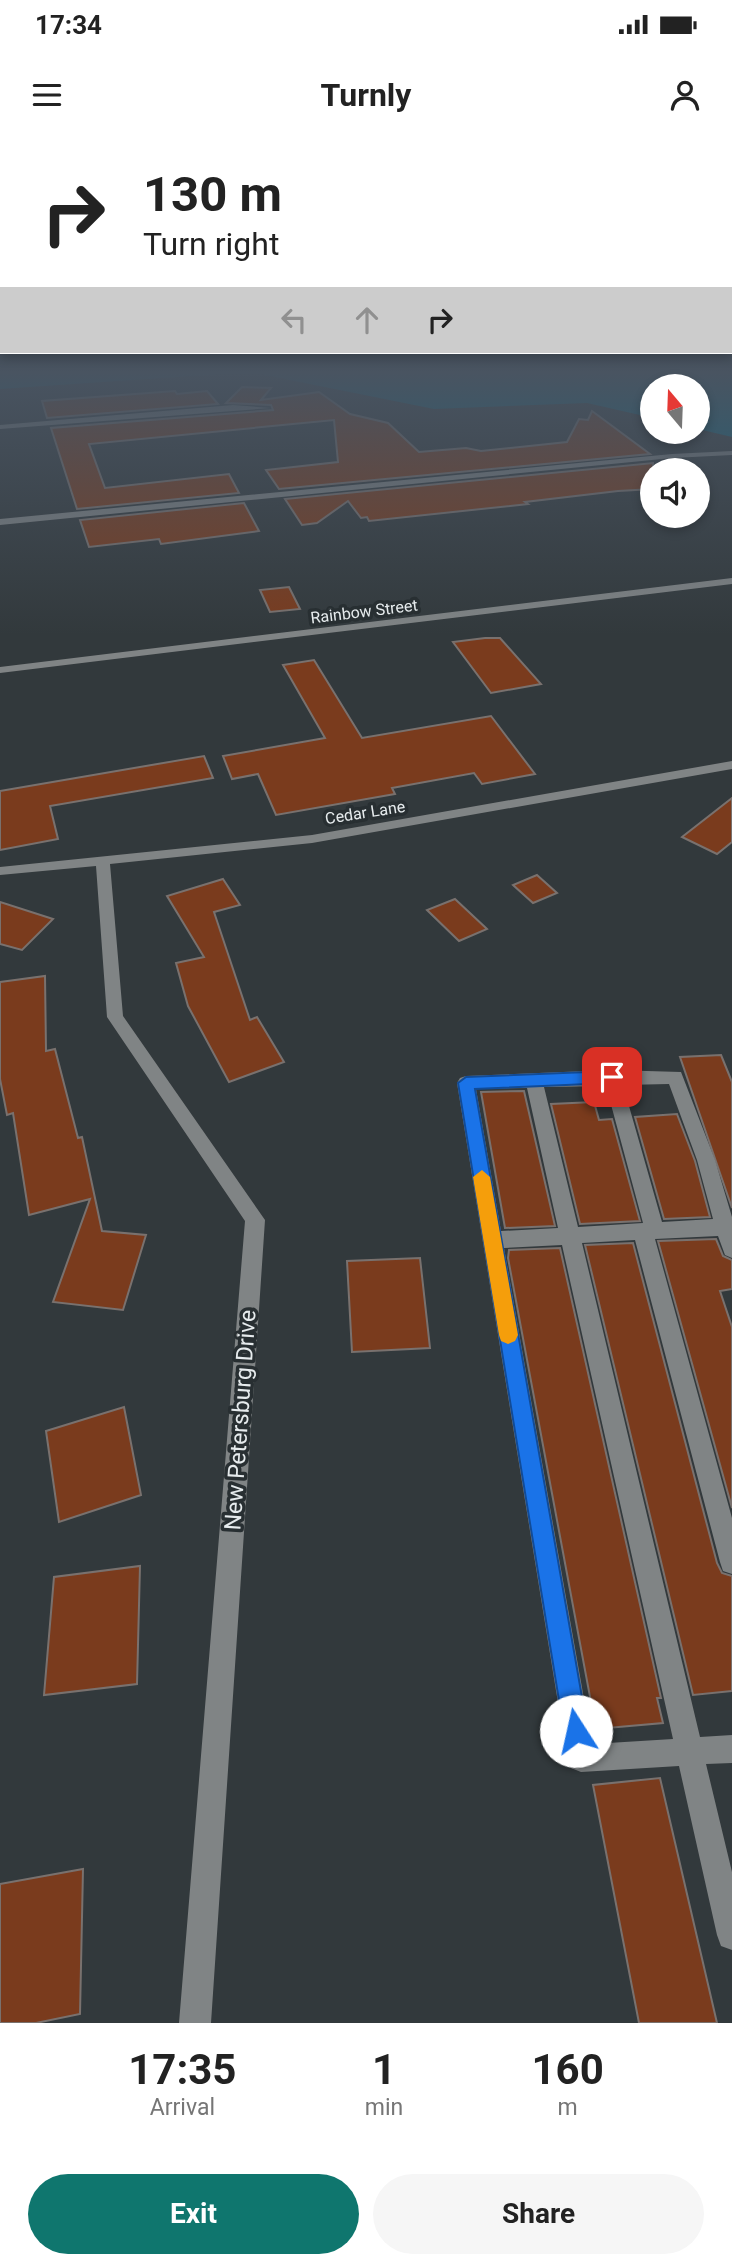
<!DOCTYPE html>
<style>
:root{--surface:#fff;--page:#f6f6f6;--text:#222;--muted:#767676;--accent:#0f766e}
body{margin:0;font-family:Roboto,sans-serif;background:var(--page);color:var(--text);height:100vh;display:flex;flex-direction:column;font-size:26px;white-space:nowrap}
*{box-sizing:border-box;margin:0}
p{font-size:23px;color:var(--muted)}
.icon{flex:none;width:38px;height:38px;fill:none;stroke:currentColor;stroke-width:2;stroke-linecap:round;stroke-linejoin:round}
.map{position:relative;height:1883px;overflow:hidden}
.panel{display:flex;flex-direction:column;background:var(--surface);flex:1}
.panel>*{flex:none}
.banner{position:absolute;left:0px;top:0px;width:733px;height:214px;box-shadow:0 4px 10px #0003;background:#fff;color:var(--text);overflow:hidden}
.needle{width:46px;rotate:341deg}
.fabs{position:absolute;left:640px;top:234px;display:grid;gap:14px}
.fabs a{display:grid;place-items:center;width:70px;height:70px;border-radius:50%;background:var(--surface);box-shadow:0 4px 10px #0003;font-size:35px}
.pin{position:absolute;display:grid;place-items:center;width:60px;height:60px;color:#fff;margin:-30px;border-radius:14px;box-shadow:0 4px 10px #0006}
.me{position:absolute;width:77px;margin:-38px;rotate:350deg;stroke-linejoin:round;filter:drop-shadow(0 0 5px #0008)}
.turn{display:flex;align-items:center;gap:24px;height:147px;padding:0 28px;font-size:32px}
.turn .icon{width:91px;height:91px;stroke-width:2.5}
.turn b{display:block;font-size:49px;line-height:60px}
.lanes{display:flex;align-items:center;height:66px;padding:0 28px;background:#0003;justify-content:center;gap:35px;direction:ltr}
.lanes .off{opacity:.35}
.eta{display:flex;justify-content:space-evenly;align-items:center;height:119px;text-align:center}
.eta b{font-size:42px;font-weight:700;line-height:49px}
.action{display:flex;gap:14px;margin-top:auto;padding:14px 28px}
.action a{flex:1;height:80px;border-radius:42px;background:var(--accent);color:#fff;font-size:28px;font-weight:700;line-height:80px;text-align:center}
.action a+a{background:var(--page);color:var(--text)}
.status{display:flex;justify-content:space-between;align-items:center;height:49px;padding:0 35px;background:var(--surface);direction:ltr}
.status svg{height:19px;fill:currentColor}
header{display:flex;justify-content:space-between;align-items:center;height:91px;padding:0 28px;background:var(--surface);font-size:32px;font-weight:700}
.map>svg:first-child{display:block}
.green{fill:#076781}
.building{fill:#7a3b1d;stroke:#79716e;stroke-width:2}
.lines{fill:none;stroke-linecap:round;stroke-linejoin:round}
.minor{fill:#808485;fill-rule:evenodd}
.route{fill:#1a73e8;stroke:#114b97;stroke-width:2}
.slow{fill:#f59e0b}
.labels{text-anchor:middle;stroke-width:7;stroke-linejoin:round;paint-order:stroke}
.far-street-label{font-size:16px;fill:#e6ebed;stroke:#282f32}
.near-street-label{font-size:23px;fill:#e6ebed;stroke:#282f32}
</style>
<div class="status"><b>17:34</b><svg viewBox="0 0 49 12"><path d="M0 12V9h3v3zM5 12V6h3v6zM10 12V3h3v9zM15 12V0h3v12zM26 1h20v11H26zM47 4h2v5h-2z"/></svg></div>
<header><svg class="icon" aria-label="menu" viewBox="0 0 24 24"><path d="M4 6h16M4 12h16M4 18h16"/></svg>Turnly<svg class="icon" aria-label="person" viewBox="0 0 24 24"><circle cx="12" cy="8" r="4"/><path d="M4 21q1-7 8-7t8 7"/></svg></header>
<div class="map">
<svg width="732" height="1883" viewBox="0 0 732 1883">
<rect width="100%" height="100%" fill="#32393c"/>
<polygon class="green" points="0,232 732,232 732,297 698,289 698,247 653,247 653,278 587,263 434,269 250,232 0,249"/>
<g class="building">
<polygon points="242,247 271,248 261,260 319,252 350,274 388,283 419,312 466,308 481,311 567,302 579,279 588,280 592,271 650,314 279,349 266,330 338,322 334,280 89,304 105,348 229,334 239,353 77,369 51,288 273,270 271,265 226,263"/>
<polygon points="175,251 177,254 207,251 218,264 47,278 42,261"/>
<polygon points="653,323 653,349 618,351 525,362 528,364 369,381 367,377 361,378 348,361 317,383 302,385 285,359"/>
<polygon points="244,363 259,391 161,404 159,399 89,407 80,380"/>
<polygon points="289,447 300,469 270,472 260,450"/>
<polygon points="485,498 500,498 541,544 491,553 453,502"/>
<polygon points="314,520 362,598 491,576 535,634 482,644 474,633 392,648 395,654 276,675 258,634 232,639 223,616 325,598 283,525"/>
<polygon points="204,616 213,638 50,666 58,699 0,710 0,651"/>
<polygon points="732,658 732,702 717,714 682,697"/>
<polygon points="537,735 557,753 533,763 513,745"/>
<polygon points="223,739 240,765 214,772 250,880 257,877 284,922 229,942 188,866 176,823 204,817 167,756"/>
<polygon points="455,759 487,789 459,801 427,770"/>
<polygon points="0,762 53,779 22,810 0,804"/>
<polygon points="45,836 46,911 55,909 78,998 82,997 102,1091 146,1095 123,1170 53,1162 90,1059 29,1075 13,973 7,975 0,939 0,842"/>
<polygon points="721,915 732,942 732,1068 680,917"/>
<polygon points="524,951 555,1086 505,1088 481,952"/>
<polygon points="594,962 599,980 612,979 640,1081 580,1084 551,964"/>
<polygon points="677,974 695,1021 710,1077 664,1079 635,977"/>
<polygon points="716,1099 723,1116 732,1120 732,1149 720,1151 732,1187 732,1368 658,1101"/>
<polygon points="633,1103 717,1423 722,1433 732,1436 732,1551 693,1555 585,1105"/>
<polygon points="560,1108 661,1558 657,1558 663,1583 596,1589 508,1118 509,1110"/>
<polygon points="420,1118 430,1208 352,1212 347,1121"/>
<polygon points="124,1267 141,1355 59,1382 46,1291"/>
<polygon points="140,1426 137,1544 44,1555 54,1437"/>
<polygon points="660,1638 717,1883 639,1883 593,1645"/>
<polygon points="83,1729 80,1874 36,1883 0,1883 0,1744"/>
</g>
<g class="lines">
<g class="minor">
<polygon points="233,265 271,268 0,289 0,285"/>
<polygon points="732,311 732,315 672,318 0,385 0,379 672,314"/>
<polygon points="732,438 732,444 0,533 0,527"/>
<polygon points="732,621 732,629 312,703 110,724 123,876 265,1080 211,1883 179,1883 245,1081 107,877 96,726 0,735 0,727 312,695"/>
<path d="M612 930 681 932 715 1020 732 1077V1118L725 1115 718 1096 655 1099 732 1378V1434L723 1431 720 1422 635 1100 582 1103 700 1597 732 1595V1623L706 1624 732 1732V1810L721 1806 717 1795 679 1626 581 1632 571 1628 567 1618 457 943 460 938 466 936ZM669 944 697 1020 713 1079 662 1082 623 945ZM606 946 643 1083 578 1087 544 947ZM527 948 558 1088 501 1091 476 949ZM562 1105 673 1599 592 1604 504 1108Z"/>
</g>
</g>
<linearGradient id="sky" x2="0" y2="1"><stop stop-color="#1c1f21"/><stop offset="0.47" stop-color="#495461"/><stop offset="1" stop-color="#495461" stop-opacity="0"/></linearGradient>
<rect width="732" height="495" fill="url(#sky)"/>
<polygon class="route" points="612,931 620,937 612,943 475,949 588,1591 585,1599 576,1603 567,1599 564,1591 458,943 466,937"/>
<polygon class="slow" points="482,1030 490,1037 518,1195 515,1201 508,1204 501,1201 499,1195 473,1037"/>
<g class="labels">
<g class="far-street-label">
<text transform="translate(364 471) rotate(-7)" y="6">Rainbow Street</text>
<text transform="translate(365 672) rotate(-9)" y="6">Cedar Lane</text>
</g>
<g class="near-street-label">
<text transform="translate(240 1280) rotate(-86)" y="8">New Petersburg Drive</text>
</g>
</g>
</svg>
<div class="fabs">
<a><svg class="needle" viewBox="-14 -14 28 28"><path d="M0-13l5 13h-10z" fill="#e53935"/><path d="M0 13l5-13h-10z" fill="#767676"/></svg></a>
<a><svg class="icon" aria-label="sound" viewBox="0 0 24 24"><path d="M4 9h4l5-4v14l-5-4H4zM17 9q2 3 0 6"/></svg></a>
</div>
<div class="pin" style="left:612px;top:937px;background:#d93025"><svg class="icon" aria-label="arrive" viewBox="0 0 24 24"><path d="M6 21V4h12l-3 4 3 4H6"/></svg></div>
<svg class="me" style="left:576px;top:1591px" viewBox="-20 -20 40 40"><circle r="19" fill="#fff"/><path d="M0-13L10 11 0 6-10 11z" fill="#1a73e8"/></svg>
<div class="banner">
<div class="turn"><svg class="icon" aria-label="right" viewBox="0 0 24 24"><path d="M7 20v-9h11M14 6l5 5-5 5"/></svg><div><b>130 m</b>Turn right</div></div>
<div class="lanes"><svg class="icon off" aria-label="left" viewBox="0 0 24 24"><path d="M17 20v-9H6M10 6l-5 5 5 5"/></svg><svg class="icon off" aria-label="ahead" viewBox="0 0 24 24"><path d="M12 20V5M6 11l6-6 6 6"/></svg><svg class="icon" aria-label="right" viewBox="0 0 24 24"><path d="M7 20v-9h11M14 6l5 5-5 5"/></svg></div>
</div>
</div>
<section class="panel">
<div class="eta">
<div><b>17:35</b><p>Arrival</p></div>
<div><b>1</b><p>min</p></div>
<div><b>160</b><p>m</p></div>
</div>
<div class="action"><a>Exit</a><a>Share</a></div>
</section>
